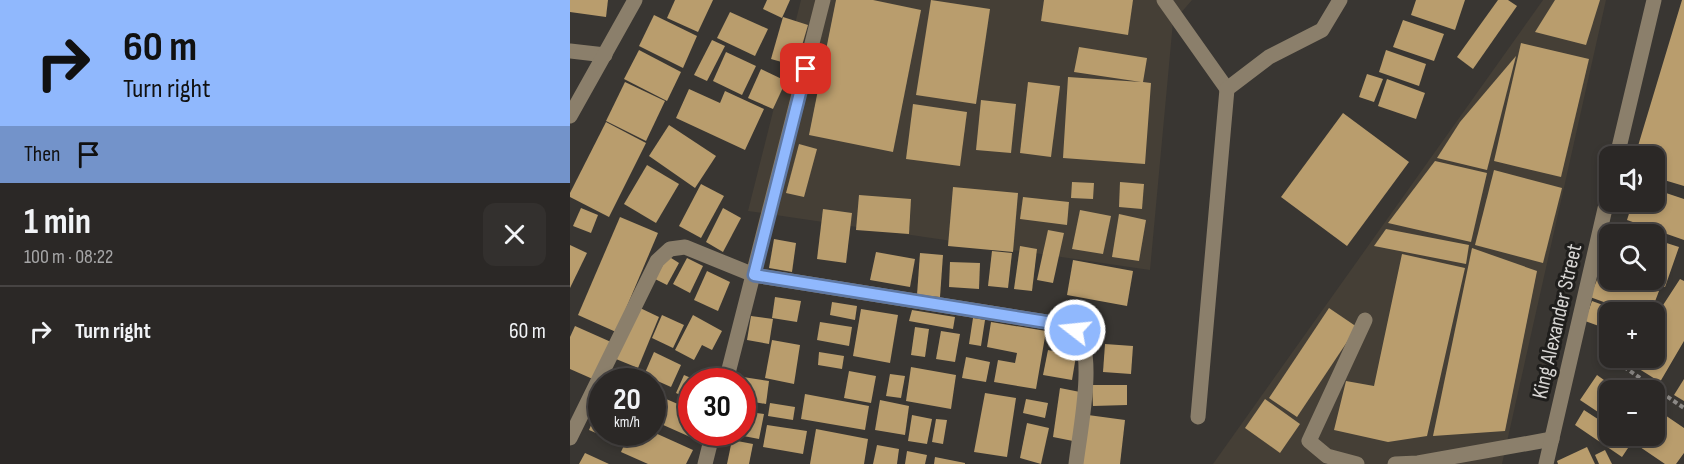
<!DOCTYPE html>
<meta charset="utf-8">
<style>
:root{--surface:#2b2826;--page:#33302e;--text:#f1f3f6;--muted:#a6a6a7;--line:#474443}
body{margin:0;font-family:"Sofia Sans Condensed",sans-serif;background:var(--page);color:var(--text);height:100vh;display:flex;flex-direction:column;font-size:22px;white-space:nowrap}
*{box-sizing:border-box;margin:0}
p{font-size:20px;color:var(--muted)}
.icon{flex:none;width:33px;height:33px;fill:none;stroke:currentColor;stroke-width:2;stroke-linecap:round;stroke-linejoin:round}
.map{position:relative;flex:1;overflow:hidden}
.panel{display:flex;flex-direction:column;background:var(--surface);width:570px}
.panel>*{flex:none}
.hud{background:#90b8fd;color:#111;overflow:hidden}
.controls{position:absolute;left:1029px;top:146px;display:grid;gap:12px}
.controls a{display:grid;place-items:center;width:66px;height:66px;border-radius:12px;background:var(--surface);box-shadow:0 3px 9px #0003,0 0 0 2px var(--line);font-size:30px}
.speed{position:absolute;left:18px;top:368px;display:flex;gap:12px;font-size:30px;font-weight:700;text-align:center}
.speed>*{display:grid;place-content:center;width:78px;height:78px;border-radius:50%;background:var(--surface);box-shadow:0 3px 9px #0003,0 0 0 2px var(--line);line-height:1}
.speed small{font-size:15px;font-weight:400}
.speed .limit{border:9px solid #d22;background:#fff;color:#111}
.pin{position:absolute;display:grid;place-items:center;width:51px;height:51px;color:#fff;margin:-26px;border-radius:12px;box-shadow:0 3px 9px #0006}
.me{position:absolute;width:66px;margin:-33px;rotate:286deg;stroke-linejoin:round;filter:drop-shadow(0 0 4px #0008)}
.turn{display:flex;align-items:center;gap:21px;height:126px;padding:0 24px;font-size:27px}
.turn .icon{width:78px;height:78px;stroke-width:2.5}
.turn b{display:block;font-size:42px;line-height:51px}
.then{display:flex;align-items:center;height:57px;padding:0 24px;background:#0003;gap:12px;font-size:22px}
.round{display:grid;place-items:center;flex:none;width:63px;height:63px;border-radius:12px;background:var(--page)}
.head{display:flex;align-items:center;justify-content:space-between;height:102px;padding:0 24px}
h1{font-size:36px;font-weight:700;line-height:45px}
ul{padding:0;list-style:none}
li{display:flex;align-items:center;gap:18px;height:90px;padding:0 24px;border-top:2px solid var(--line)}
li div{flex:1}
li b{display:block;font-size:22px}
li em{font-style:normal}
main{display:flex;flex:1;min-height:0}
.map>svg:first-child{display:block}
.built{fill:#453f36}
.building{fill:#b99d6d}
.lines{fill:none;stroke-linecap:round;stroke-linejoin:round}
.path{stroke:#8c8986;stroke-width:4;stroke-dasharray:4.5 3;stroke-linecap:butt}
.minor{stroke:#8b7f6b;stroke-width:15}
.route-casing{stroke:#5e78a4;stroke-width:15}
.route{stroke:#90b8fd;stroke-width:10}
.labels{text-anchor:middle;stroke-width:6;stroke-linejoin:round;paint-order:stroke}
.street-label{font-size:22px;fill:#d6d4d2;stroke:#1f1e1c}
</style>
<main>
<section class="panel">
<div class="hud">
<div class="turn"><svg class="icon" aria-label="right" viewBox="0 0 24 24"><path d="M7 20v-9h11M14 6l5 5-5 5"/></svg><div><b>60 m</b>Turn right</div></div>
<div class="then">Then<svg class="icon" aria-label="arrive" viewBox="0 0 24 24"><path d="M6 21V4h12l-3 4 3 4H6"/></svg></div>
</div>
<div class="head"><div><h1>1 min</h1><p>100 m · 08:22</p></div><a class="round"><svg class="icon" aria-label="close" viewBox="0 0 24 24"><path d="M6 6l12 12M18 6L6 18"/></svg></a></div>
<ul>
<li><svg class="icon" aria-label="right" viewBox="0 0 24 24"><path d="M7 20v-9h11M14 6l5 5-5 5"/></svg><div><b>Turn right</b></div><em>60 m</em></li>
</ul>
</section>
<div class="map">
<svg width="1114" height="464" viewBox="0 0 1114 464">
<rect width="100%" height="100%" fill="#393632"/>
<g class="built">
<polygon points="231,0 622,0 603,22 580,270 178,211"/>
<polygon points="973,0 1036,0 932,464 643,464"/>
</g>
<g class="building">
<polygon points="0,0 38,0 36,17 0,12"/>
<polygon points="105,0 143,0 128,32 97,18"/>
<polygon points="197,0 220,0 212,18 193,9"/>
<polygon points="266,0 303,0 351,10 323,152 239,135"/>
<polygon points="361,0 420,9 406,104 346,95"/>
<polygon points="474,0 563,0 558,35 471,21"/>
<polygon points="846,0 895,0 885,30 841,15"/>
<polygon points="928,0 938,0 947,6 903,69 887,57"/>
<polygon points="985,0 1030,0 1016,45 965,32"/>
<polygon points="1112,0 1114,0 1114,186 1084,177 1084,156 1065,156"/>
<polygon points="160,12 198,29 185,56 147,38"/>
<polygon points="84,15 127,36 113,68 69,46"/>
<polygon points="213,17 238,25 226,66 201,59"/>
<polygon points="833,20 874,34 864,61 823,47"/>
<polygon points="142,40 155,46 137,81 124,75"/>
<polygon points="951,43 1019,59 991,177 924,161"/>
<polygon points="509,47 577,58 573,82 581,83 575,164 493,158 498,77 571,82 504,72"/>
<polygon points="69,50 111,72 97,101 54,79"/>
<polygon points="816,50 856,64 849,86 809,72"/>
<polygon points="156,52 186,66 172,95 143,81"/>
<polygon points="946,56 917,170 867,158 890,122"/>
<polygon points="191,69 216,81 203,109 178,98"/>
<polygon points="797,74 813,79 804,102 789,97"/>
<polygon points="817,79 855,93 846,119 808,106"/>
<polygon points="55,82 95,101 76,141 36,121"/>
<polygon points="458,82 490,86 481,157 450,153"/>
<polygon points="119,89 150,103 155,91 194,109 175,150 106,118"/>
<polygon points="411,100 446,104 441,153 406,150"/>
<polygon points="343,104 397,112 390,166 336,159"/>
<polygon points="773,113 839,162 777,246 711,197"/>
<polygon points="36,122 76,143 39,217 0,197 0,193"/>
<polygon points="99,125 146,156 125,188 79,156"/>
<polygon points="229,144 247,149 234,197 216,193"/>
<polygon points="865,161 917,173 901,242 818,223"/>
<polygon points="77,165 109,184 86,223 54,204"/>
<polygon points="924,170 992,188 973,263 905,245"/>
<polygon points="502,182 524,183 523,199 501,198"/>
<polygon points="550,182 574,184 572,209 549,207"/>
<polygon points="131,184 154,196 131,238 109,226"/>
<polygon points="383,187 448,193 443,252 378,246"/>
<polygon points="1084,189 1114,199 1114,240 1057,220 1063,201 1084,201"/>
<polygon points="289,195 341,199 339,234 286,230"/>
<polygon points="453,197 499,202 497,225 450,219"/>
<polygon points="11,208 28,215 21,233 3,226"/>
<polygon points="153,208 171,218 153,252 136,242"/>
<polygon points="253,209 282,213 276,263 247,259"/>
<polygon points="510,210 541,216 533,254 502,249"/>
<polygon points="549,214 576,220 569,261 542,257"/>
<polygon points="50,217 88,233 46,332 8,315"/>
<polygon points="816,229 899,245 896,264 804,246"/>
<polygon points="478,230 494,233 483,283 467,280"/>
<polygon points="204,239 226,243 222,272 199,268"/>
<polygon points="1084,239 1109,247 1095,287 1073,279 1084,279"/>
<polygon points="0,245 17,253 0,288"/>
<polygon points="450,246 467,249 462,291 444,289"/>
<polygon points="902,248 967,271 935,431 863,436"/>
<polygon points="422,251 442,253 438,288 418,286"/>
<polygon points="306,252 345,259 340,287 300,280"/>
<polygon points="350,253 373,255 370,297 347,295"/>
<polygon points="832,254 895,268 857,436 818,442 764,430 776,381 804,386"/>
<polygon points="98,256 109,263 97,285 85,279"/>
<polygon points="117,258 133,266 120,293 103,284"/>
<polygon points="503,260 563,271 557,306 497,295"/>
<polygon points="380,262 410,263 409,289 379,287"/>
<polygon points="1031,270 1040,273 1040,279 1056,279 1089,291 1081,312 1061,312 1020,297"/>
<polygon points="137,271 160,282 148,311 124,300"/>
<polygon points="1110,279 1114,281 1114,341 1090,382 1058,362 1061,357 1084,357 1084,319"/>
<polygon points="205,297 231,301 227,322 202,318"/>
<polygon points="1022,301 1052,312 1040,312 1040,330 1015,321"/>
<polygon points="262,302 287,306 285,320 260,315"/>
<polygon points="68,307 89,317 68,368 46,359"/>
<polygon points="759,308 787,327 727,417 699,398"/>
<polygon points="291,309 328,315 320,363 283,356"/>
<polygon points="342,310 385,317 383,329 339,321"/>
<polygon points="92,315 114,325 103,348 82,338"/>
<polygon points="123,315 152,331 142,350 132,345 124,360 105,350"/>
<polygon points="181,316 203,319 199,344 177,340"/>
<polygon points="403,318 415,320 411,346 399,344"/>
<polygon points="250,322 282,327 279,346 247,340"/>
<polygon points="421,322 476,331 466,389 424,382 428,360 445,363 447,353 417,347"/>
<polygon points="5,326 41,342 25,380 0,369 0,337"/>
<polygon points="345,327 359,329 355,357 341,355"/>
<polygon points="371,331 390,334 385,362 366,359"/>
<polygon points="202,340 230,345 224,384 195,378"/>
<polygon points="535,344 563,346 561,374 533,372"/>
<polygon points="478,350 506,356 502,380 473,375"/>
<polygon points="84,352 111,365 101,387 74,375"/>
<polygon points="249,352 274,356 272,369 248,365"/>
<polygon points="396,357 420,362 416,382 392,378"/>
<polygon points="341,367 386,375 381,409 336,401"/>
<polygon points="279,371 306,376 301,403 274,398"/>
<polygon points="320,374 335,376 331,398 316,396"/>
<polygon points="114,375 128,381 122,381 122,400 106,393"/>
<polygon points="1027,375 1048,390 1040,390 1040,420 1010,400"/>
<polygon points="173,377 199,381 196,404 172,400"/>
<polygon points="1114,379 1114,401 1104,395"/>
<polygon points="522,385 557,385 557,405 523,406"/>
<polygon points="490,388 510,392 503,441 483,437"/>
<polygon points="82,393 122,410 122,432 130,432 127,440 82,420"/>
<polygon points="415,393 446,398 437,457 404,452"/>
<polygon points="235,394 299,406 295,430 231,419"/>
<polygon points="32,399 32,432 51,432 47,442 19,430"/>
<polygon points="456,399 478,403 475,418 453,413"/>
<polygon points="695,399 730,424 710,453 675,428"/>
<polygon points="310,400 339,406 335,435 305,430"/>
<polygon points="200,403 225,407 223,420 198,416"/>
<polygon points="1014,410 1040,427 1040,435 1051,435 1062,442 1052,457 1005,425"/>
<polygon points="172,411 194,414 189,439 158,433 172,432"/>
<polygon points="1092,413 1114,428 1114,453 1106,464 1095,464 1070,447 1078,435 1084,435 1084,425"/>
<polygon points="342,415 362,419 357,444 338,441"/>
<polygon points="518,415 555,420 550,464 512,464"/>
<polygon points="366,419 377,420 373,444 362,442"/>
<polygon points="457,423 479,428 471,464 450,458"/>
<polygon points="197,425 237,431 233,454 193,447"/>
<polygon points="246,429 298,439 294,464 240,464"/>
<polygon points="60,432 83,432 123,450 116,464 78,464 51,452"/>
<polygon points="162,440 183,444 179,464 157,464"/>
<polygon points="307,445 329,449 327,464 303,464"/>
<polygon points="1017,447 1025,464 988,464 987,461"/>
<polygon points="1035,450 1042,464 1029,464 1025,455"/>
<polygon points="337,451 357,455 355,464 335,464"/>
<polygon points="15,453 39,464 9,464"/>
<polygon points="365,457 395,463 395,464 364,464"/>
</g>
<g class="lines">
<polyline class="path" points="1028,352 1041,358 1114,408"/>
<g class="minor">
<polyline points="594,0 657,89"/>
<polyline points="0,51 35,55"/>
<polyline points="0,116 65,0"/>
<polyline points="1047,156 1084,0"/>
<polyline points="156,381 253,0"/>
<polyline points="628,417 657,89 699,57 752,30 770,0"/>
<path d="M0 438 87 261 100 249 115 247 184 275 489 324C494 326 502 327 506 331 527 351 509 436 506 464"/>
<polyline points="135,464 143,432"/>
<polyline points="787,464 757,456 739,441 795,320"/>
<polyline points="825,464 848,463 982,439"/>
<polyline points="976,464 1040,187"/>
</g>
</g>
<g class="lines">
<g class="route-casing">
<polyline id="route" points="236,69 184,275 489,324 505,330"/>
</g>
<use href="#route" class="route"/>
</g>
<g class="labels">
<g class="street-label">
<text transform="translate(986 321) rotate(-77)" y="8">King Alexander Street</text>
</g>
</g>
</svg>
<div class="controls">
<a><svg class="icon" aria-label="sound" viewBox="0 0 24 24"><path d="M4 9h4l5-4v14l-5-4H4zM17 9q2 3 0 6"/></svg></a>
<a><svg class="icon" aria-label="search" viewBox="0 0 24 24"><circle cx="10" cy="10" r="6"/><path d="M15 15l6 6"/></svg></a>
<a>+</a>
<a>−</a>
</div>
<div class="speed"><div>20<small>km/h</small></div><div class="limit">30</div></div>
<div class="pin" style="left:236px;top:69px;background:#d93025"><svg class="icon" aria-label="arrive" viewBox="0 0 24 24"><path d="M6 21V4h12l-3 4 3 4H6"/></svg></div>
<svg class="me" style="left:505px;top:330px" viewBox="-20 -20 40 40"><circle r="17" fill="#90b8fd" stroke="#fff" stroke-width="3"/><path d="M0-11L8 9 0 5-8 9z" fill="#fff"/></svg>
</div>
</main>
